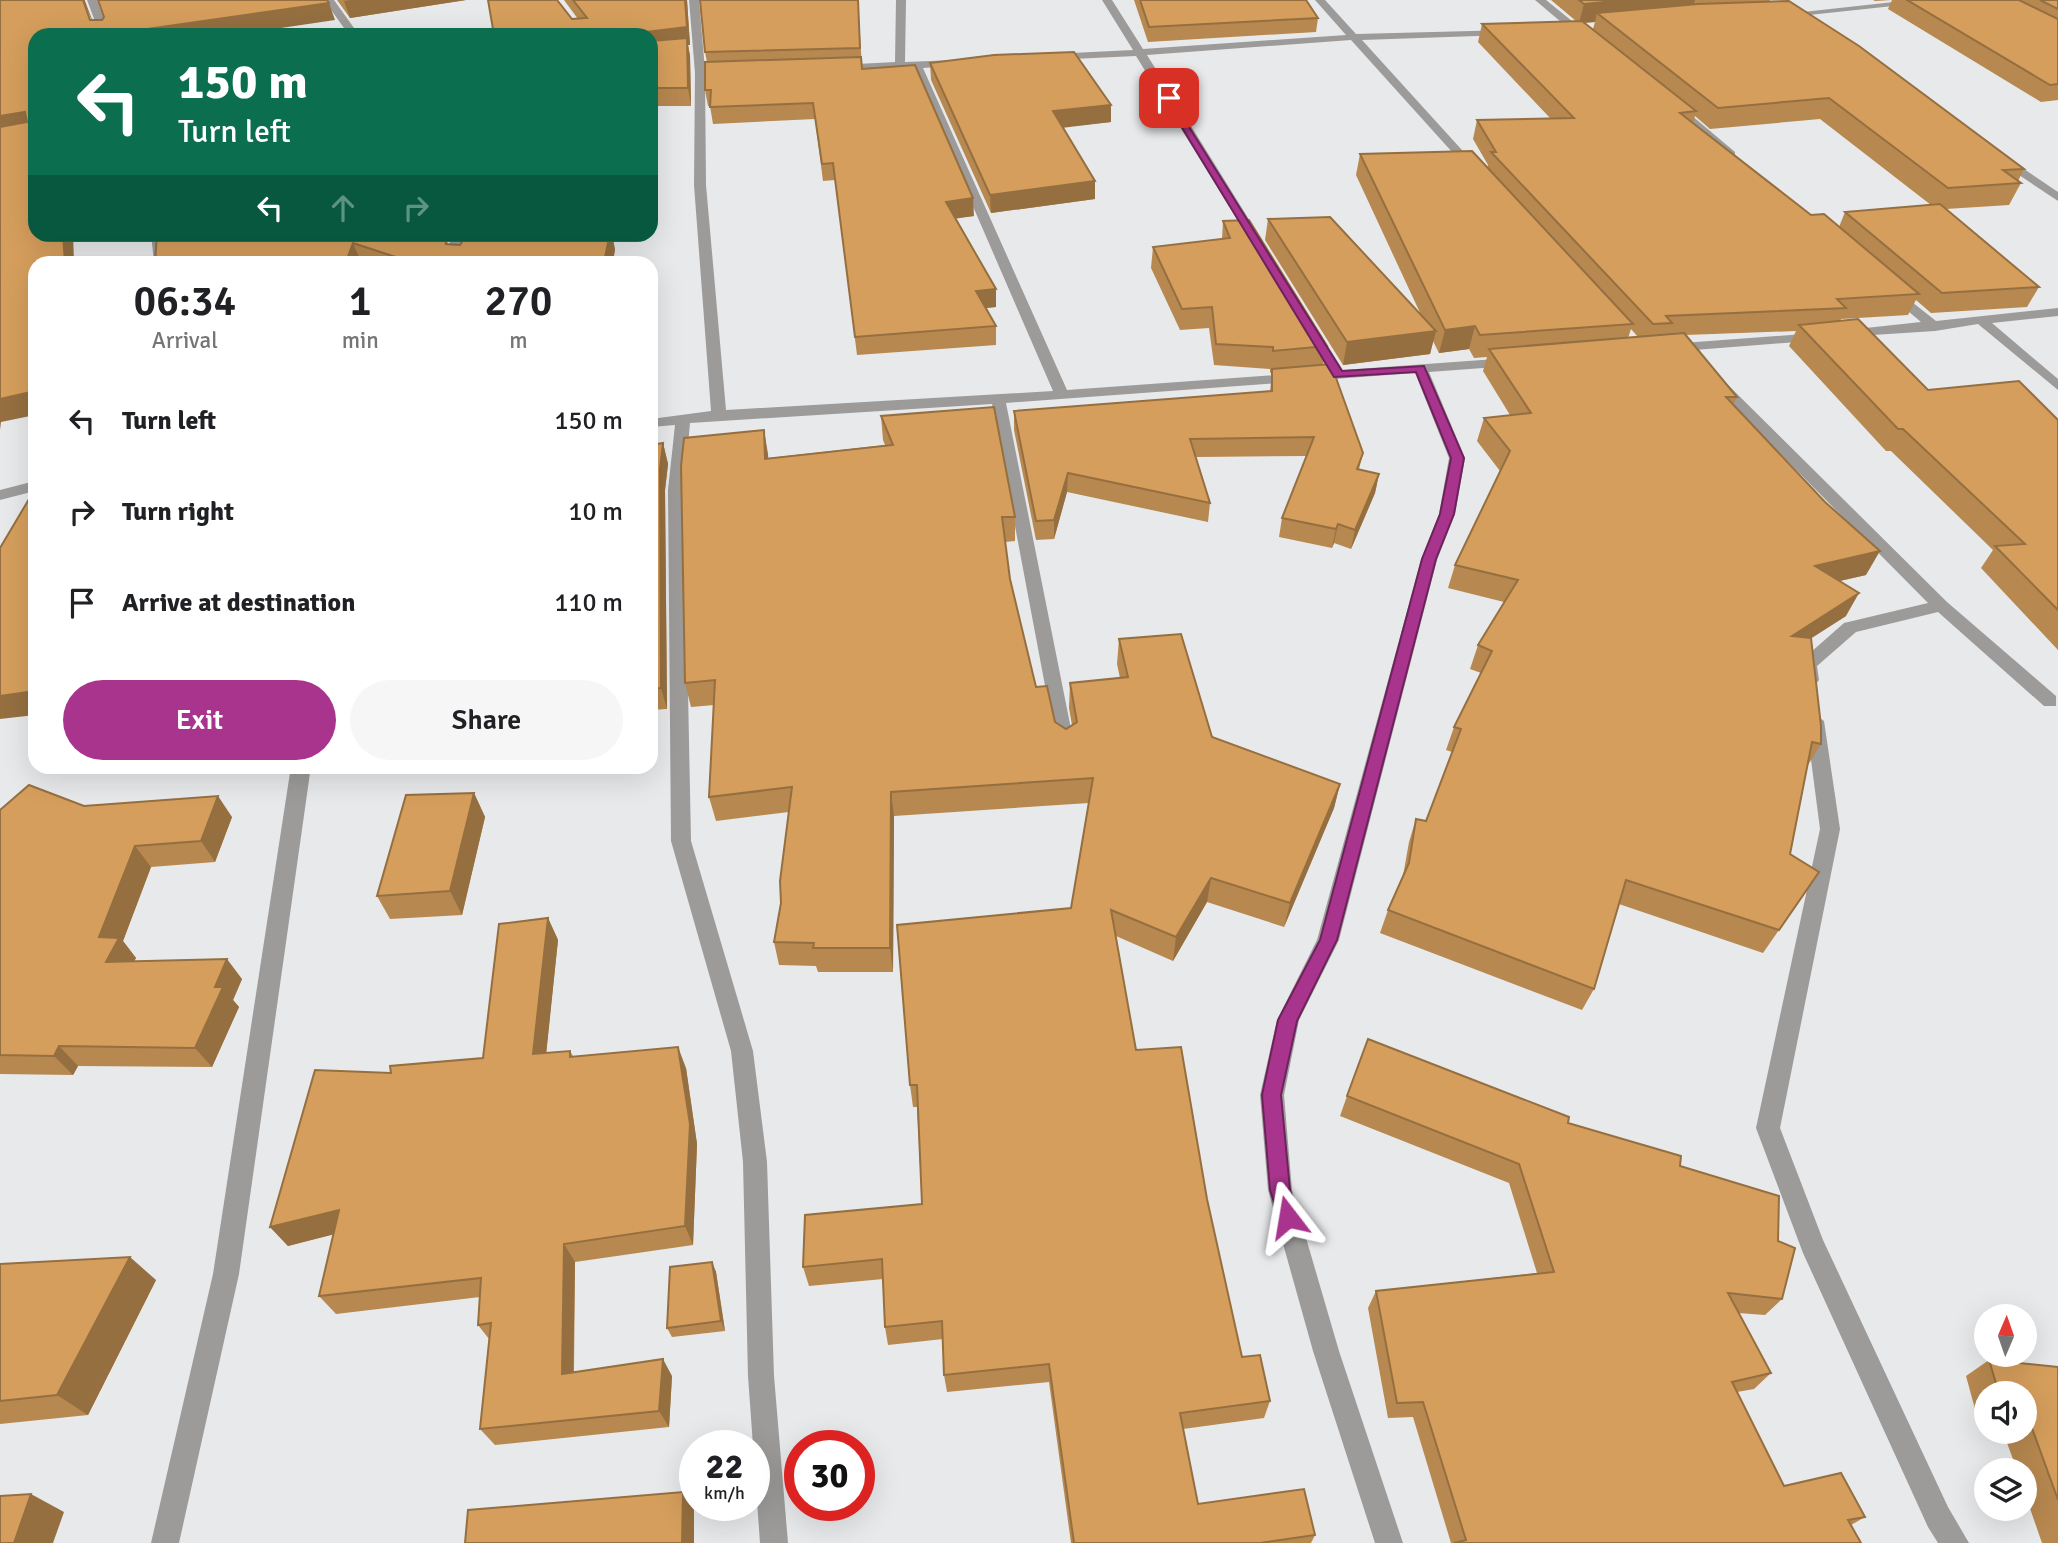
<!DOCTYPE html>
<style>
:root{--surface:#fff;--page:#f6f6f6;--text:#202124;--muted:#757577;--accent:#a9348d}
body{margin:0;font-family:Signika,sans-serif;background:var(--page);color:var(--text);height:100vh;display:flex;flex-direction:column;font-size:26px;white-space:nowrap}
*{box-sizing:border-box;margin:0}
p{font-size:23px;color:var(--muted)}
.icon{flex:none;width:38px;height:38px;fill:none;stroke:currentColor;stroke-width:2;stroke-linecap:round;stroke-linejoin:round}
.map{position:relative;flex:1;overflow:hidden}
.drawer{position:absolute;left:28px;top:256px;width:630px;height:518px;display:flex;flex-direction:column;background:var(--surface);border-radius:21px;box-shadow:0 7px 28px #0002}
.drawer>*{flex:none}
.hud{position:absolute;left:28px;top:28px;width:630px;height:214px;border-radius:21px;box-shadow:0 7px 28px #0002;background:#0b6e4f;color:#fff;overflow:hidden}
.needle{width:46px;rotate:2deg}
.controls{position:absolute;left:1974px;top:1304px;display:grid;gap:14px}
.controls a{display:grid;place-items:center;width:63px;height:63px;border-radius:50%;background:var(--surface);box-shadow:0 7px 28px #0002;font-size:35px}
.speed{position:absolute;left:679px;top:1430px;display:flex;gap:14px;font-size:35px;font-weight:700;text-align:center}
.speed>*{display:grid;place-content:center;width:91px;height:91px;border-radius:50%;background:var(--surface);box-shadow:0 7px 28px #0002;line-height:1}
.speed small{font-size:18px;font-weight:400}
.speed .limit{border:10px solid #d22;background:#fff;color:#111}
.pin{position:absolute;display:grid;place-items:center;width:60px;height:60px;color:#fff;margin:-30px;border-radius:14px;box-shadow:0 4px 10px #0006}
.me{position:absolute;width:77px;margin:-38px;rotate:346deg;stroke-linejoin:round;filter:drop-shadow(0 0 5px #0008)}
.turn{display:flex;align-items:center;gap:24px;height:147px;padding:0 35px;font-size:32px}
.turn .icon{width:91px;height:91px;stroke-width:2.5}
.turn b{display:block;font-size:49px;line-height:60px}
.lanes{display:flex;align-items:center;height:66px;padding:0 35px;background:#0003;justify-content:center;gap:35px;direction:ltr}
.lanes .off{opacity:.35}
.eta{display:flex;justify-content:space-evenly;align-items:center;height:119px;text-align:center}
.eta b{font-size:42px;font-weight:600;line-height:49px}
.cta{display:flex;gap:14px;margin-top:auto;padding:14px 35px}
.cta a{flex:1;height:80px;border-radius:42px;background:var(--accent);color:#fff;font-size:28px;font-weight:600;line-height:80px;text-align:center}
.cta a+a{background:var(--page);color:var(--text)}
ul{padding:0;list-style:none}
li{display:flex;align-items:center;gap:21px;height:91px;padding:0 35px}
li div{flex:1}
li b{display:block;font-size:26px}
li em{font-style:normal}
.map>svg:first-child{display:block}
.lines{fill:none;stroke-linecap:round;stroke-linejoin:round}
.minor{fill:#9c9b9a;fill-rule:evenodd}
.wall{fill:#b7884f;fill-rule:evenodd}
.shaded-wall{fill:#956f40}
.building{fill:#d59e5c;stroke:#956f40;stroke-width:2}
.route{fill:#a9348d;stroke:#6e225c;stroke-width:2}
</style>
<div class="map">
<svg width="2058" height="1543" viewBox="0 0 2058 1543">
<rect width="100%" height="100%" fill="#e8e9eb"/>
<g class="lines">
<g class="minor">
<polygon points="87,0 97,0 110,35 100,35"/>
<polygon points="324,0 334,0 359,35 349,35"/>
<polygon points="689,0 699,0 705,70 731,69 736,72 731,75 705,76 706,185 726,410 1053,391 913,68 838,71 833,68 838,65 895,62 896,0 906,0 905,62 955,60 960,63 955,66 923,68 1067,390 1329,371 1304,330 1311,326 1316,327 1343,370 1510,358 1517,362 1510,366 1429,372 1465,458 1455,514 1437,560 1339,940 1299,1020 1284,1095 1292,1190 1339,1351 1403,1543 1375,1543 1313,1351 1268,1190 1260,1095 1277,1020 1317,940 1421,560 1439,514 1449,458 1415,373 1006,403 1074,744 1065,751 1056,744 992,404 690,423 684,490 691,841 753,1051 767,1162 774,1376 788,1543 760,1543 748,1376 743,1162 731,1051 671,841 668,490 675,425 651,427 651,419 711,411 694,185 695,73"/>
<polygon points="1102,0 1112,0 1143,49 1346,35 1315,0 1325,0 1356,34 1510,30 1510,34 1506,35 1362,40 1481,171 1471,173 1351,40 1147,55 1263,242 1253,245 1136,56 1051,60 1046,57 1051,54 1133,50"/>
<polygon points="1535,0 1546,0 1588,34 1588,38 1580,38"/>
<polygon points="1912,0 1949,0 1781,18 1776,15"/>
<polygon points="1670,104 1678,104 1735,152 1735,156 1727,156 1670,108"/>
<polygon points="1998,157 2006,157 2058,192 2058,201 1998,161"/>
<polygon points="151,234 163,234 166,262 154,262"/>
<polygon points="448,234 460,234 466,262 454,262"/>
<polygon points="1893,287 1936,321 2058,308 2058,316 1992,323 2058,379 2058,390 1978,324 1935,331 1842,337 1840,334 1847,330 1921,322 1888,294 1886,291"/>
<polygon points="1817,333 1822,334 1822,340 1669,352 1662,348 1669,344"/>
<polygon points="1718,379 1723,380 1947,602 2056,696 2056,706 2044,706 1938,612 1856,632 1817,666 1819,680 1816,684 1804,684 1799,664 1802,660 1844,623 1928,603 1713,386 1713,380"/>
<polygon points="35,481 35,491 0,500 0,490"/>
<polygon points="1815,714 1824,721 1840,829 1780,1128 1823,1240 1948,1507 1969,1543 1938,1543 1928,1527 1803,1253 1756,1128 1820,829 1806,721"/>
<polygon points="291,766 311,766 239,1274 179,1543 151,1543 213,1274"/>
</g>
</g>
<g class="wall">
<polygon points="337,0 466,0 350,18"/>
<polygon points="564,0 687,0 690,45 688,45 690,56 691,106 651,106 651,35 572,19 578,19"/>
<polygon points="858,0 862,69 974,216 955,218 996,289 996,307 986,308 996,326 996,345 857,355 835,180 823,181 815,119 713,124 710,106 708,106 705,90 707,62 705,52"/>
<polygon points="1134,0 1306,0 1318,18 1316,32 1148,42"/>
<path d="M1551 0H1770L1769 2 2024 169 2018 181 2021 183 2009 205 1946 209 2039 287 2027 307 1931 313 1916 300 1908 315 1841 319 1840 321 1928 390 2058 420V650L1981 568 1993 550 1891 451H1886L1789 346 1796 331 1685 335 1737 397 1733 405 1866 575 1840 581 1846 616 1811 638 1821 744 1808 765 1790 854 1819 872 1763 953 1619 904 1594 989 1582 1010 1380 933 1388 910 1403 876 1409 842 1416 819 1426 821 1452 752 1446 750 1454 727 1481 673 1470 669 1478 645 1504 602 1448 588 1455 565 1500 471 1477 441 1484 418 1510 415 1483 371 1487 357 1474 358 1469 349 1439 353 1433 341 1430 354 1343 365 1265 240 1268 219 1422 317 1356 175 1360 154 1487 168 1488 165 1473 139 1477 120 1551 119 1478 42 1482 24 1576 21ZM1595 22 1593 29 1584 23ZM1695 116 1710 129 1820 119 1931 205 1845 212 1839 227 1811 215 1693 123ZM1631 329 1638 337 1628 338Z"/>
<polygon points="1873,0 2058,0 2058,100 2041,102 1888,9 1892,0 1875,1"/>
<polygon points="930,63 1111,105 1111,122 1063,127 1095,199 991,213 931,80"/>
<polygon points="1223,221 1327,346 1323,365 1363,453 1359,469 1379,474 1375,493 1351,549 1334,543 1332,548 1279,537 1282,518 1307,456 1196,457 1210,503 1208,522 1067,492 1054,539 1036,540 1014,430 1014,411 1270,392 1272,372 1270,373 1270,369 1214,365 1209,328 1180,330 1151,268 1153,247 1222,239"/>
<polygon points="157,234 445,234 448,244 615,249 613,262 155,262"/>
<polygon points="881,416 1015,517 1015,541 1005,542 1010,579 1036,687 1055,722 1066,729 1072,725 1069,708 1070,683 1120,678 1117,664 1119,639 1212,737 1340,784 1334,808 1284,927 1207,902 1173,961 1116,936 1136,1050 1207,1199 1242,1357 1270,1401 1264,1418 1183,1429 1198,1504 1315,1535 1311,1543 1071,1543 1049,1382 947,1392 944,1375 943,1339 888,1345 885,1327 883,1279 809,1286 803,1267 922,1204 917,1107 913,1107 910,1085 1071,908 1089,803 894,816 893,972 818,972 816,966 779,965 774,942 781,903 789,812 716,821 709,797 714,705 691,707 685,683 764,430 768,458 885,445 883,440"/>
<polygon points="663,443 668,464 665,490 667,709 651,710 651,445"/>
<polygon points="474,793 485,817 462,915 390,919 377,896"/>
<polygon points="84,806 232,817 215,862 151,867 123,941 136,958 134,961 242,979 233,1000 239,1007 212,1067 78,1066 73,1075 0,1074 0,810"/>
<polygon points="548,918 558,940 546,1053 570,1051 573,1056 686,1068 697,1144 693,1245 575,1262 574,1372 672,1376 669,1427 495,1445 480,1429 489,1339 478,1325 480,1297 336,1314 319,1296 333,1234 288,1246 270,1227 483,1058"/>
<polygon points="1347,1096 1568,1123 1680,1166 1778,1241 1782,1299 1765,1315 1738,1313 1771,1373 1754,1389 1737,1392 1784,1486 1865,1517 1851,1525 1861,1543 1451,1543 1413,1417 1388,1418 1368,1308 1376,1291 1537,1273 1509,1183 1340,1116"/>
<polygon points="712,1262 716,1272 725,1331 672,1337 667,1328"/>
<polygon points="0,1264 156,1280 88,1415 0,1424"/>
<polygon points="1989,1360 2058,1367 2058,1543 2042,1543 2025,1494 2025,1470 2017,1470 2003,1432 2025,1432 2025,1393 1986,1393 1986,1422 1978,1420 1966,1376"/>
</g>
<g class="shaded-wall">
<polygon points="83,0 85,0 85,1 98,35"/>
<polygon points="350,0 466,0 350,18 344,1"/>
<polygon points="685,0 687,0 690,45 688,45 690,56 691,106 688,88 651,50 651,35 645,35 645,32"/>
<polygon points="1625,0 1695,0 1691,12 1597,13 1595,22 1579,23 1584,4"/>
<polygon points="329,3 335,20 234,35 105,35"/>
<polygon points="1111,105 1111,122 1053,129 1053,111"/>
<polygon points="25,112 35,130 0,136 0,116"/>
<polygon points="1095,181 1095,199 991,213 990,195"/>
<polygon points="973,198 974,216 946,220 946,202"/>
<polygon points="63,234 73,234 74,262 65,262"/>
<polygon points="610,234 612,234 615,249 613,262 604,262"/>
<polygon points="353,243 361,262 346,262"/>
<polygon points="996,289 996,307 976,309 976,291"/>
<polygon points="1475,326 1469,349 1439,353 1445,330"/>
<polygon points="1436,331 1430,354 1343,365 1347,342"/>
<polygon points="35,391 35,415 1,422 0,430 0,399"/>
<polygon points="764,430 768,454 770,483 765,459"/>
<polygon points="663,443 668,464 665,490 667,709 661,688 660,469"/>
<polygon points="1068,473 1067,492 1054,539 1054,520"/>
<polygon points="1379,474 1375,493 1351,549 1355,530"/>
<polygon points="1338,524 1334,543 1332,548 1336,529"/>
<polygon points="1880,551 1866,575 1803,589 1815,566"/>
<polygon points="1859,593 1846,616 1779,659 1792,636"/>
<polygon points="35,691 35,715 0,719 0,696"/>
<polygon points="1340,784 1334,808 1284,927 1290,903"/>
<polygon points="891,792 894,816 893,972 890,948"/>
<polygon points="474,793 485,817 462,915 450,891"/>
<polygon points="218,796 232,817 215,862 201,841"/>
<polygon points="135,846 151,867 123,941 136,958 123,981 106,962 99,937"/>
<polygon points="1211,878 1207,902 1173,961 1176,937"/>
<polygon points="548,918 558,940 544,1075 533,1054"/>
<polygon points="227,959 242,979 233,1000 239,1007 212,1067 195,1048 215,987"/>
<polygon points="59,1046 78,1066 73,1075 54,1056"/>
<polygon points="678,1047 686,1068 697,1144 693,1245 685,1226"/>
<polygon points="339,1210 355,1229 288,1246 270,1227"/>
<polygon points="564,1244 575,1262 573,1391 562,1374"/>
<polygon points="130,1257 156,1280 88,1415 57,1395"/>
<polygon points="712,1262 716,1272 725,1331 721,1321"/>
<polygon points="663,1359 672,1376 669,1427 659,1411"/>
<polygon points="683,1492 694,1510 694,1543 682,1543"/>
<polygon points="31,1494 64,1512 53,1543 14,1543"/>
</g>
<g class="building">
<polygon points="0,0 83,0 90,20 102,20 104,17 98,0 327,0 329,3 105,35 35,35 35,234 63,234 65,262 35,262 35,391 0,399 0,127 27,122 25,112 0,116"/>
<polygon points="488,0 557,0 572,19 587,18 573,0 685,0 687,27 645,32 646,35 494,35"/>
<polygon points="700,0 858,0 860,48 705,52"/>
<polygon points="1140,0 1306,0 1318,18 1149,27"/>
<polygon points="1579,0 1625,0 1584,4"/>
<polygon points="1907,0 2019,0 2058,19 2058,84 2050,85"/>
<polygon points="2040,0 2058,0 2058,9"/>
<polygon points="1789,1 1859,46 2024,169 2003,170 2021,183 1948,188 1829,98 1718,108 1597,13 1698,4"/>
<polygon points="1582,21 1696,111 1680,113 1811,215 1824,214 1919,294 1837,299 1846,308 1666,316 1672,323 1653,324 1491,152 1496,152 1477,120 1574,118 1482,24"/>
<polygon points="687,38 688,88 651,88 651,41"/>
<polygon points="1074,52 1111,105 1053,111 1095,181 990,195 930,63 994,55"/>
<polygon points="861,57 862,69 915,65 973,198 946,202 996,289 976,291 996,326 855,337 833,163 822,164 813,103 710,107 711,90 705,90 705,62"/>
<polygon points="1472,151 1633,324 1480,335 1475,326 1445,330 1360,154"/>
<polygon points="1940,204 2039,287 1942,293 1845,212"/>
<polygon points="1330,217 1436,331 1347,342 1268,219"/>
<polygon points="1249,220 1327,346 1273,351 1273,347 1216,344 1212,307 1182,309 1153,247 1230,238 1223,221"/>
<polygon points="157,234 444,234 446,244 460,245 462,242 460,234 610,234 604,262 411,262 353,243 346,262 155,262"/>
<polygon points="1858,319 1928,390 2019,381 2058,420 2058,610 1995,546 2025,544 1903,429 1898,429 1799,325"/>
<polygon points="1684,333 1737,397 1726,397 1825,502 1880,551 1815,566 1859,593 1792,636 1811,638 1821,726 1821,744 1812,742 1790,854 1819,872 1779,930 1626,880 1594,989 1388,910 1409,863 1416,819 1426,821 1461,729 1454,727 1492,651 1478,645 1518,580 1455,565 1510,451 1484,418 1531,413 1489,349"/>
<polygon points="1331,364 1363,453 1357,469 1379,474 1355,530 1338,524 1336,529 1282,518 1314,437 1190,439 1210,503 1068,473 1054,520 1036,521 1014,411 1272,391 1272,369"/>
<polygon points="994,407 1015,517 1002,517 1010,579 1036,687 1047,686 1055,722 1066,729 1077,722 1070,683 1128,677 1119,639 1181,634 1212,737 1340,784 1290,903 1211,878 1176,937 1111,910 1136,1050 1181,1047 1207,1199 1242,1357 1260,1355 1270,1401 1180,1413 1198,1504 1304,1489 1315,1535 1260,1543 1074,1543 1049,1364 944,1375 942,1321 885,1327 882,1259 803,1267 805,1215 922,1204 917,1085 910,1085 897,925 1071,908 1093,778 891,792 890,948 813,948 814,943 774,942 781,903 780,881 792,787 709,797 715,680 685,683 681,466 684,438 764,430 765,459 893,445 881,416"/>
<polygon points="663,443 660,469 661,688 651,689 651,445"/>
<polygon points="35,489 35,691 0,696 0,548"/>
<polygon points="29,785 84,806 218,796 201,841 135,846 99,937 119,938 106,962 227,959 215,987 223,987 195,1048 59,1046 54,1056 0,1055 0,810"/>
<polygon points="474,793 450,891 377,896 406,795"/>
<polygon points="548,918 533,1054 570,1051 570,1057 678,1047 690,1124 685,1226 564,1244 562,1374 663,1359 659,1411 480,1429 491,1323 478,1325 481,1278 319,1296 339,1210 270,1227 315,1070 391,1073 390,1066 483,1058 499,924"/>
<polygon points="1368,1039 1569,1117 1568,1123 1681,1156 1680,1166 1779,1196 1778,1241 1795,1248 1782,1299 1728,1293 1771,1373 1732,1382 1784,1486 1841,1473 1865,1517 1848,1520 1861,1543 1454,1543 1466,1540 1423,1402 1397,1403 1376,1291 1554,1272 1519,1164 1347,1096"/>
<polygon points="130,1257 57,1395 0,1401 0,1264"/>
<polygon points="712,1262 721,1321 667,1328 670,1267"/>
<polygon points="1989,1360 2058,1367 2058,1500 2025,1409 2025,1393 1999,1393"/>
<polygon points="683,1492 682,1543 465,1543 468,1510"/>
<polygon points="31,1494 14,1543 0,1543 0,1496"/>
</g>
<polygon class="route" points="1169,95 1342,371 1424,366 1464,458 1454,514 1436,559 1337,940 1297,1021 1281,1095 1290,1190 1298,1217 1295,1224 1288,1227 1281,1224 1270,1190 1262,1095 1278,1020 1320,940 1422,559 1440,514 1451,458 1416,372 1334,377 1164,98"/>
</svg>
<div class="controls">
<a><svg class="needle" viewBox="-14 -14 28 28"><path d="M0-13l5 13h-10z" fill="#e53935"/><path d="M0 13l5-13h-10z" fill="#757577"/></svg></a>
<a><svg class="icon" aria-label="sound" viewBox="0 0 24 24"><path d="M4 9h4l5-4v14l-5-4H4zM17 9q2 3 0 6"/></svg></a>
<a><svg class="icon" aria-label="layers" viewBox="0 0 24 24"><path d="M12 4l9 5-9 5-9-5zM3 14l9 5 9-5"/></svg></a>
</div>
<div class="speed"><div>22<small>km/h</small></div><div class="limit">30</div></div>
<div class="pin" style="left:1169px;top:98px;background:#d93025"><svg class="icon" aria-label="arrive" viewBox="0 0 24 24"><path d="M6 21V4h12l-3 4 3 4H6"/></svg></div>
<svg class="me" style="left:1288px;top:1217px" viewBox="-20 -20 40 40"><path d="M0-17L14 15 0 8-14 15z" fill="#a9348d" stroke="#fff" stroke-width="4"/></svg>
<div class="hud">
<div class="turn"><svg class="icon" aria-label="left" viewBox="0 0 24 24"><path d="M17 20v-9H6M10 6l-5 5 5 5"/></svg><div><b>150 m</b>Turn left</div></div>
<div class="lanes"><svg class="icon" aria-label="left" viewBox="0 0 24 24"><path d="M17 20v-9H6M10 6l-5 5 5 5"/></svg><svg class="icon off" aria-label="ahead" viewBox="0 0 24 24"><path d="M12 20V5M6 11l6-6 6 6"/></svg><svg class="icon off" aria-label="right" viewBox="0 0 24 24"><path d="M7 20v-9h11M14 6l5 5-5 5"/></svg></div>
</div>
<section class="drawer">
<div class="eta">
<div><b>06:34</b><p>Arrival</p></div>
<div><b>1</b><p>min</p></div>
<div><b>270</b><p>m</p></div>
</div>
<ul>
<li><svg class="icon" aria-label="left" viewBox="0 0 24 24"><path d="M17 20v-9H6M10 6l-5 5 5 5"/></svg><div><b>Turn left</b></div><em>150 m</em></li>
<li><svg class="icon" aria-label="right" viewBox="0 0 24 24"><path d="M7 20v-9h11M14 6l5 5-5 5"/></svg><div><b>Turn right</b></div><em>10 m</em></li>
<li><svg class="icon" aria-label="arrive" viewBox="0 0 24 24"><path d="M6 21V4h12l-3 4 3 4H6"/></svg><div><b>Arrive at destination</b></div><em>110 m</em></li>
</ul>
<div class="cta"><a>Exit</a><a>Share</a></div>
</section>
</div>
